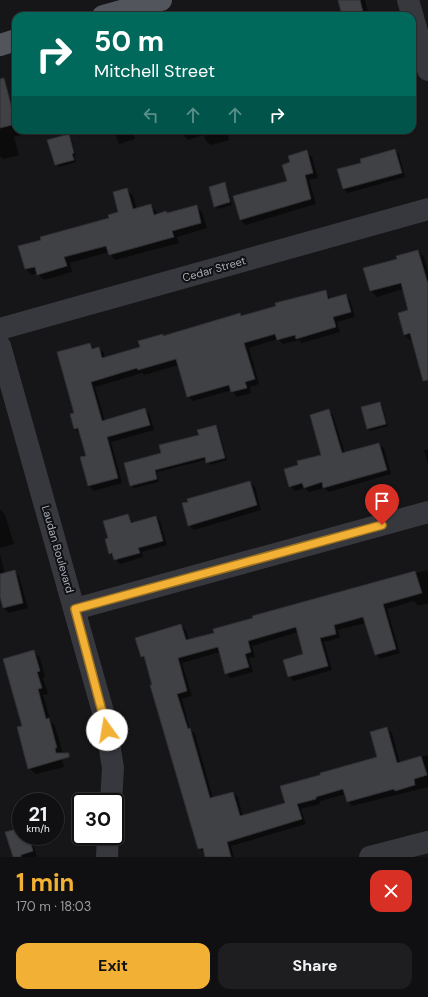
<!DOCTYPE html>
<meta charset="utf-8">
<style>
:root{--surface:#101012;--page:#1e1e20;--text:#f1f3f6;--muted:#9c9d9f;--line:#303032;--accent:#f2b134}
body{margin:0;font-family:"DM Sans",sans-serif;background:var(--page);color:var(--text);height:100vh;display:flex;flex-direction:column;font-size:15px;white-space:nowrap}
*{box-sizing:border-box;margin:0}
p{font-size:13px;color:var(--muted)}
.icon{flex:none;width:22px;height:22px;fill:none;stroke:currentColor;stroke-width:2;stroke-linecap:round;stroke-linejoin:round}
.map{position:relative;height:857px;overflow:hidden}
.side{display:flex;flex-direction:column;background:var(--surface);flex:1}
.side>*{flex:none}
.banner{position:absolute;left:12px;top:12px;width:404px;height:122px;border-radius:12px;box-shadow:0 1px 3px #0004,0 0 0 1px var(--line);background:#00695c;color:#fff;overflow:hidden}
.speed{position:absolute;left:12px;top:793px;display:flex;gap:8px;font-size:20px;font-weight:700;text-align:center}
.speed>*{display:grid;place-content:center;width:52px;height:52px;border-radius:50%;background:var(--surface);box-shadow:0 1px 3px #0004,0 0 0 1px var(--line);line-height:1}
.speed small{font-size:10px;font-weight:400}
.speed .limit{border:2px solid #111;border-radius:6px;background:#fff;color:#111}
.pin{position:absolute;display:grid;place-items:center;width:34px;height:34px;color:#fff;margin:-41px -17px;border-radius:50% 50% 50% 0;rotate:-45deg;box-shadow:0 0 4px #0007}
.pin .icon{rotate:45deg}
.me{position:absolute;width:44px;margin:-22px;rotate:347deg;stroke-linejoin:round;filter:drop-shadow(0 0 3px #0008)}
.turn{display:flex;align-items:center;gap:14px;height:84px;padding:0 16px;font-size:18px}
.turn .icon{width:52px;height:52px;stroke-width:2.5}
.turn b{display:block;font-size:28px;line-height:34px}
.lanes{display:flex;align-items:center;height:38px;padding:0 16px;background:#0003;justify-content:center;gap:20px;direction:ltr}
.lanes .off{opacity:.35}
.round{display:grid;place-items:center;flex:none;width:42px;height:42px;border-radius:12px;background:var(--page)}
.headline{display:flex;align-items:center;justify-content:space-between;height:68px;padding:0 16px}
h1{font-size:24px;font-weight:700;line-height:30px;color:var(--accent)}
.action{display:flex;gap:8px;margin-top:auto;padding:8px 16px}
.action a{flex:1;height:46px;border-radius:12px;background:var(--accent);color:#111;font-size:16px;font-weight:700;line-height:46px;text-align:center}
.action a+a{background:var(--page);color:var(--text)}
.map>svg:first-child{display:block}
.shadow{fill:#0007}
.building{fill:#404145;stroke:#303034}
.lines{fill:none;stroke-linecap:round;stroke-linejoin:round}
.minor{stroke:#37383d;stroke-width:22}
.major{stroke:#53555c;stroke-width:22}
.route-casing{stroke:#9d7322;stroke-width:10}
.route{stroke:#f2b134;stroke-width:7}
.labels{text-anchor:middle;stroke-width:4;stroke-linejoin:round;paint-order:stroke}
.street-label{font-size:11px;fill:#a8adb8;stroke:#111113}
</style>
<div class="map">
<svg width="428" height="857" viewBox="0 0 428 857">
<rect width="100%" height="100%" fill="#161618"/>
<g class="shadow">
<polygon points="340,0 365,0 369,16 344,16"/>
<polygon points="16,97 16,130 38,130 14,137 19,155 3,159 0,156 0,102"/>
<polygon points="114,130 133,130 135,139 119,144"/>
<polygon points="182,130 227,130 229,140 211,145 206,141 204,135 188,140 183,135"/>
<polygon points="69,135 71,138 76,155 74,156 76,162 59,167 48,141"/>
<polygon points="395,150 399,154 405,177 348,193 343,189 362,163"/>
<polygon points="306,152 312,157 318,178 309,180 316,204 246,225 240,220 288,181 292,163"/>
<polygon points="225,183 227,186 232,205 218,209 215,206"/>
<polygon points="127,190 133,196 137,209 151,205 158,214 168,214 196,206 202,212 207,228 177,237 179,243 115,260 109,252 70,263 72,272 44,280 37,273 32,275 26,269 20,247 110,219 119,212"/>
<polygon points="418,251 424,257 428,272 428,364 413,340 410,340 405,335 409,311 403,289 377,297 371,291 398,259"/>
<polygon points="325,291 331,299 345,295 350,300 355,317 337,322 340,332 302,343 299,340 283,344 278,339 249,348 259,384 250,387 251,393 237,397 232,390 193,401 188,396 179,365 144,375 142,373 95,387 105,421 145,409 150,415 154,430 111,442 122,483 94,491 89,486 87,456 80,434 75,429 71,415 75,414 90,344 95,349 98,348 104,353 105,358 141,348 163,335 164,337 240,314 242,317"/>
<polygon points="380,403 382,405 388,426 370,431 368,429"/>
<polygon points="329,411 333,415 345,453 379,444 384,448 391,474 329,492 324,488 309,492 305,488 295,491 290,486 299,466 322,455"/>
<polygon points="216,426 218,428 227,460 210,465 206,460 157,472 159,482 134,488 131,486 125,464 162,454 200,436"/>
<polygon points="428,449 428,464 424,450"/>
<polygon points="250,482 255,487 261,510 194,530 188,525"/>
<polygon points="0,509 5,515 14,544 0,548"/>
<polygon points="128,515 133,524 156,517 160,521 167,545 142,552 143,557 120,564 110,553 110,539"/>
<polygon points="0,554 5,574 14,571 19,576 28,608 9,613 4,608 2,600 0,601"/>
<polygon points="428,570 428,603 418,606 414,601 387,609 400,653 380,659 376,654 366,623 338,630 340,638 324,642 332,670 294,681 289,676 305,655 298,632 252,646 255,657 249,658 253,672 231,678 226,673 220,652 182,663 192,696 182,699 190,730 195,734 213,799 233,793 238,797 243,817 287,804 379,758 387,728 392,733 400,763 428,755 428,787 352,806 348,801 346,794 320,801 320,804 301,809 306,824 231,846 234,857 206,857 205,853 199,848 146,660 142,656 181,625 186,630 189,641 415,572 416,573"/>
<polygon points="34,652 40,658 45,677 43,678 48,694 43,695 51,722 55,726 63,754 61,755 64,767 36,774 29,768 23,726"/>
<polygon points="51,795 56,800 62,822 58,822 61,831 55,833 55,802 27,802"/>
<polygon points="21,829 21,836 31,836 37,857 14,857"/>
<polygon points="34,836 44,836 36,838"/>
</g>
<g class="building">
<polygon points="338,0 360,0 364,16 342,16"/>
<polygon points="4,78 16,124 0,128 0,79"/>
<polygon points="69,134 74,153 72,154 74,160 55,165 47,140"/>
<polygon points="395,149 402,173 343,189 337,169 361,163 360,159"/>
<polygon points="307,150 313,173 305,175 311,199 240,220 233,196 287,181 282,165 290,162 288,156"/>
<polygon points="225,182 230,202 214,207 209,187"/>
<polygon points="127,188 133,209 151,204 154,215 166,211 167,213 197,205 201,223 172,231 174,237 109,255 106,246 64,257 67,266 37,275 35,267 25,269 18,246 41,240 40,237 109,218 108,215 118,212 113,192"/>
<polygon points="418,250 428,284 428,380 423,381 410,333 404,335 398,313 408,310 401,283 370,291 363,268 397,259 396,256"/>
<polygon points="326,290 328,299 346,294 351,312 333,317 336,327 296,339 295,335 277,340 275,334 244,343 255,379 245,382 247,388 231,392 229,385 187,397 176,359 138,370 137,368 91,382 102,421 145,408 150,425 107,437 118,478 88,486 80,457 86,456 78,428 74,429 70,414 74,413 57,352 90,343 92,349 99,347 102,358 140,347 138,341 163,334 163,336 240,313 241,316 276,306 275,303"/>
<polygon points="380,402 386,424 367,429 361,407"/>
<polygon points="329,409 342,453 379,443 387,470 323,488 322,482 304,488 302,483 289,487 284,469 298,465 297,461 321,455 310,415"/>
<polygon points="216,425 225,458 206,463 205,457 155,470 157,479 130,486 124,463 161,453 159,445 199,435 197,430"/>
<polygon points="250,481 257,505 188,526 182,503 188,502 187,499"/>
<polygon points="128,514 131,523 156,516 163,541 138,548 140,553 114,560 112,553 109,554 105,539 108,538 103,521"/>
<polygon points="15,570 23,603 3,608 0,597 0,574"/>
<polygon points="415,571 422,593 383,604 396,649 375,655 363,617 334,625 336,634 320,638 328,666 288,677 283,660 303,654 296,627 248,641 251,652 245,654 249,667 225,674 218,647 178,658 187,691 177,694 188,729 190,728 210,798 233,792 240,816 285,803 280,786 320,775 320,773 377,757 370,732 387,727 397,763 421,756 427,775 414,779 415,785 395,791 394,789 347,802 343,789 316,797 316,799 297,804 302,819 227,842 231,857 205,857 203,848 198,849 150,685 152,685 144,656 141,657 135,638 181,624 186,640 214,633 213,629 253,618 252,616"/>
<polygon points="34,650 40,671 37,672 42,688 38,689 46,719 49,718 57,748 55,748 56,753 69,753 69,757 28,769 17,727 22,726 3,659"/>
<polygon points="21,828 21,836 29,836 33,851 21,855 21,857 13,857 5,832"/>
</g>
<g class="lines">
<g class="minor">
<polyline points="408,0 428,70"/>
<polyline points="0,329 428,209"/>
<polyline points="0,346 105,719 113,768 111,802"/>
<polyline points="75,609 428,512"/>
<polyline points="107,857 108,836"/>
<polyline points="370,857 428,842"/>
</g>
<g class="major">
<polyline points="103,16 161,0"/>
<polyline points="0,45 16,40"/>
</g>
</g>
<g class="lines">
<g class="route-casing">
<polyline id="route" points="107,730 75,609 382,525"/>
</g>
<use href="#route" class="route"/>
</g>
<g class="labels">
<g class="street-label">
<text transform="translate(214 269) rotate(-16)" y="4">Cedar Street</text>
<text transform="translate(58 549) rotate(74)" y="4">Laudan Boulevard</text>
</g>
</g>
</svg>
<div class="speed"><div>21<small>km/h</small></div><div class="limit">30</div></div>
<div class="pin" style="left:382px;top:525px;background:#d93025"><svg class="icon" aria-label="arrive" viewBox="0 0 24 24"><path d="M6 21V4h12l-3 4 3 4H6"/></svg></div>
<svg class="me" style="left:107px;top:730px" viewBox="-20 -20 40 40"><circle r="19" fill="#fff"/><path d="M0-13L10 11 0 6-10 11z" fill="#f2b134"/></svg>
<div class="banner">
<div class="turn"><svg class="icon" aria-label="right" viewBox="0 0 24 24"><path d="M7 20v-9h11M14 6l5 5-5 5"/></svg><div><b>50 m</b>Mitchell Street</div></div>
<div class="lanes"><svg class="icon off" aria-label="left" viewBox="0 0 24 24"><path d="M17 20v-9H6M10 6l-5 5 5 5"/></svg><svg class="icon off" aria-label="ahead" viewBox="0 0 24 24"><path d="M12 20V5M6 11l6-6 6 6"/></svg><svg class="icon off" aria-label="ahead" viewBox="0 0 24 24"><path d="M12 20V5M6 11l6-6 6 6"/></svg><svg class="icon" aria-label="right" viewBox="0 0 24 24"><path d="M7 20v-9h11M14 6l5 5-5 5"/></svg></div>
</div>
</div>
<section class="side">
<div class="headline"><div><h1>1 min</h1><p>170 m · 18:03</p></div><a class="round" style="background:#d93025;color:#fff"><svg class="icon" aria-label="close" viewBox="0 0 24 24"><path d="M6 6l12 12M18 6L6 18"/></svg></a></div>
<div class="action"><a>Exit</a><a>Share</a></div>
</section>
